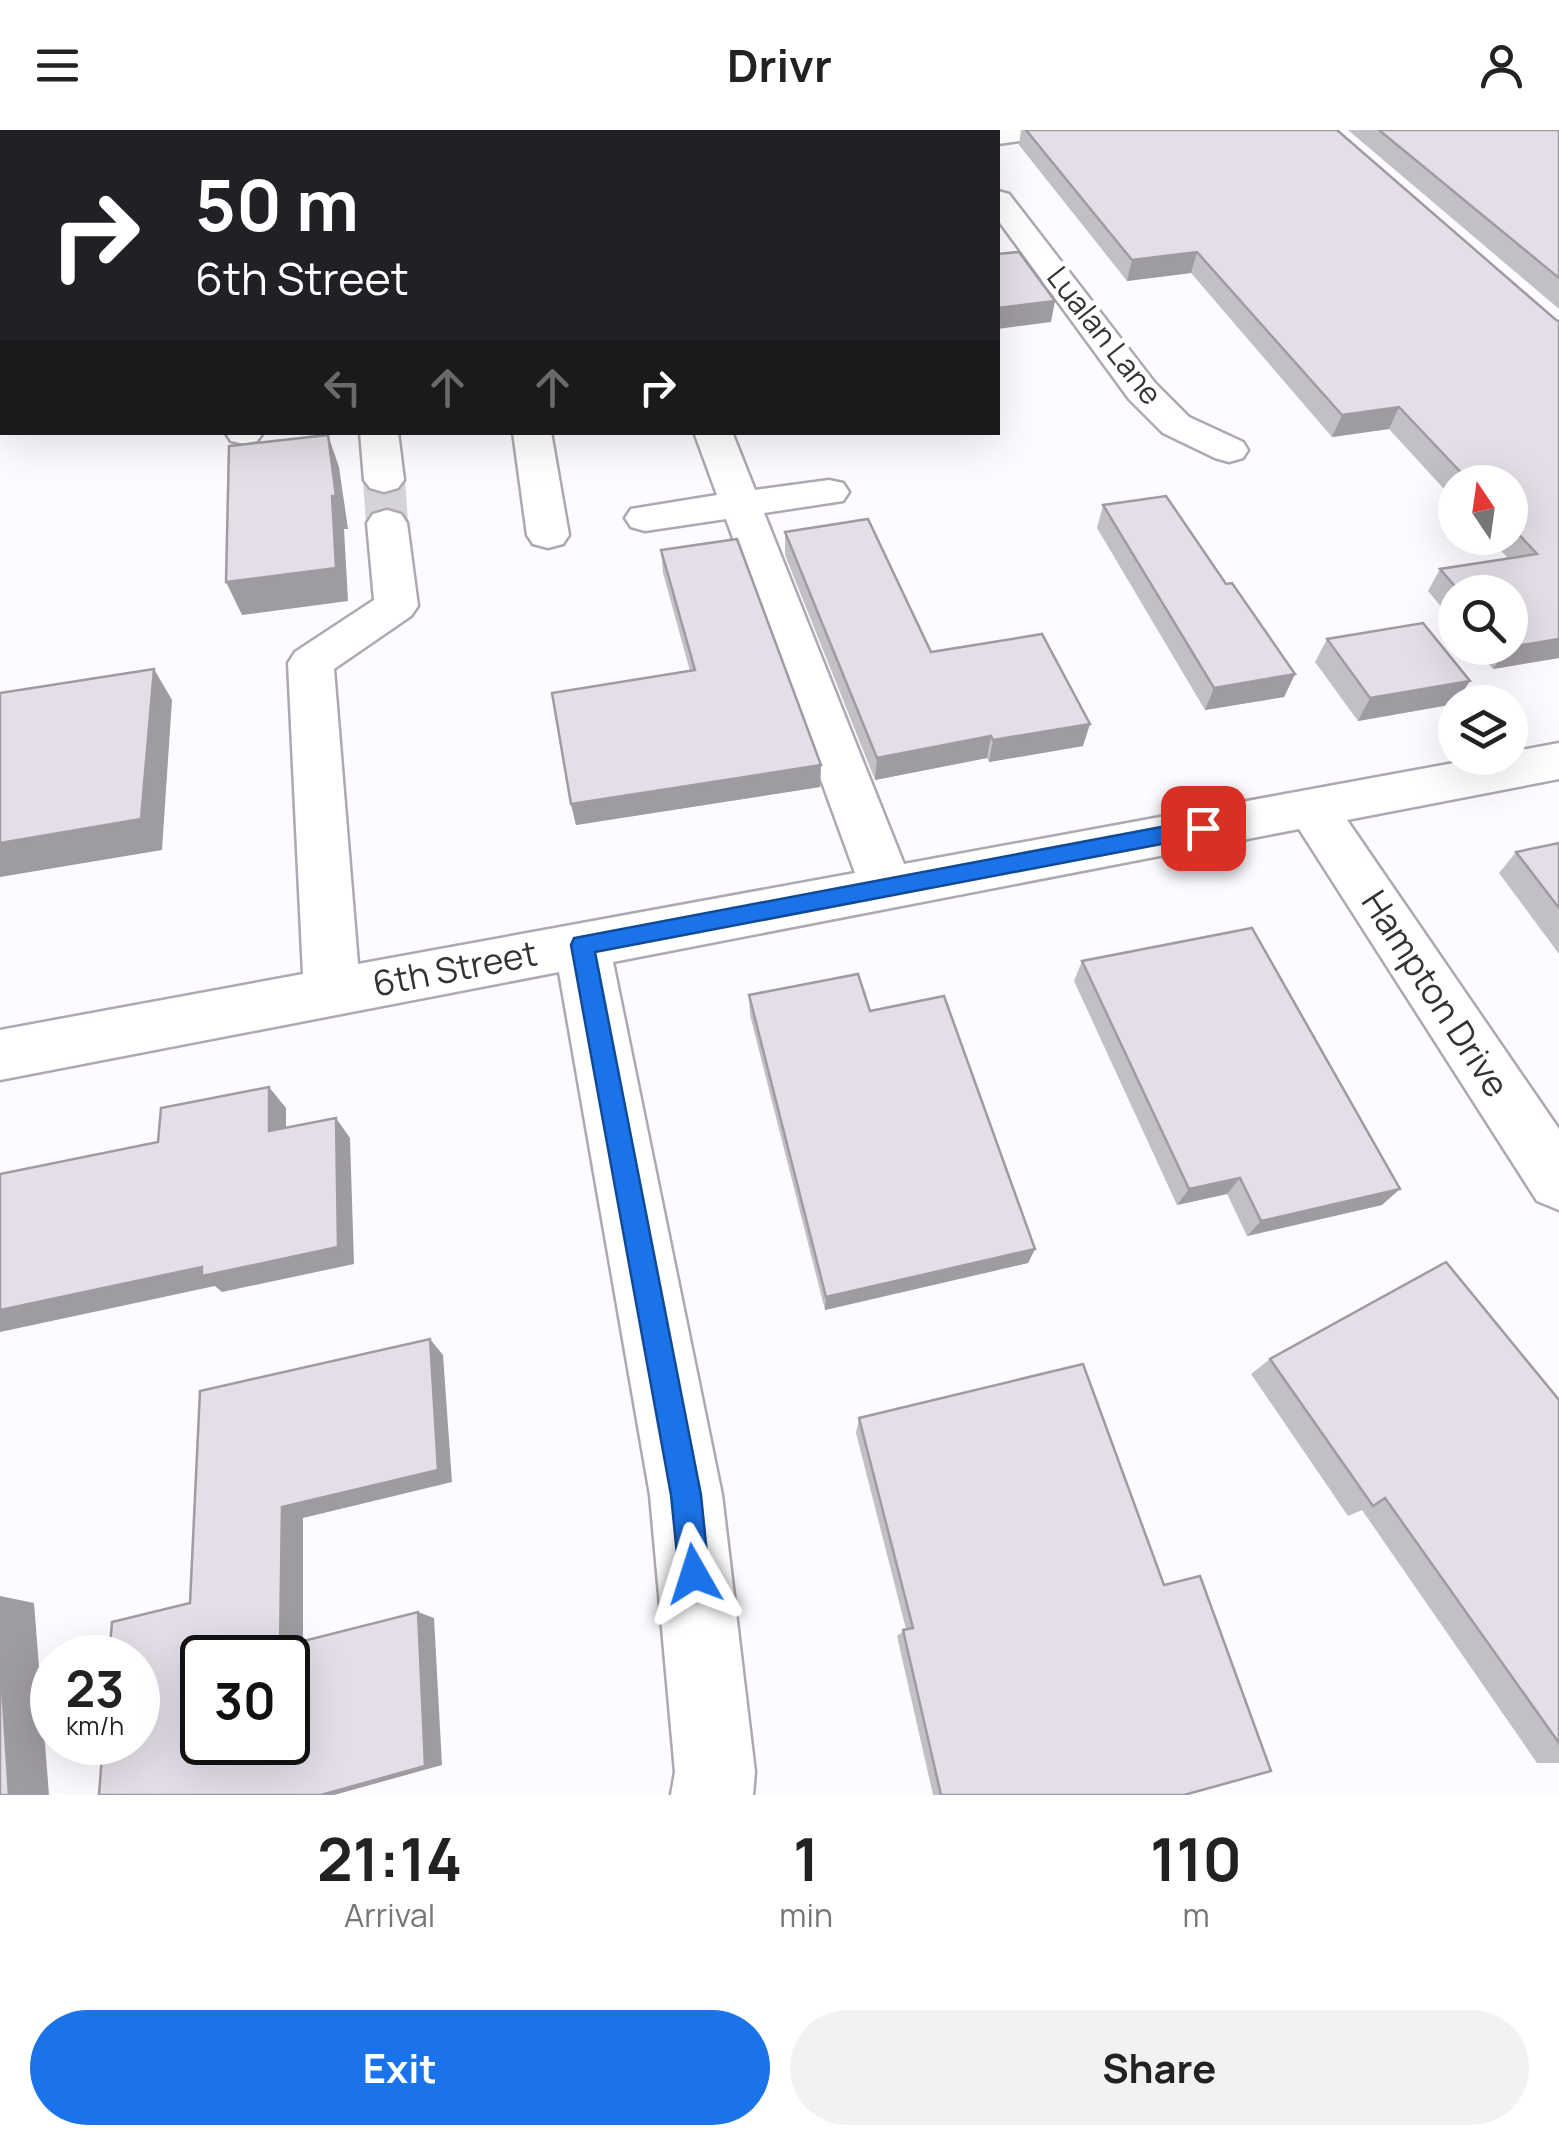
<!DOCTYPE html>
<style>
:root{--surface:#fff;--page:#f2f2f2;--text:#222;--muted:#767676;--accent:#1a73e8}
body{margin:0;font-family:Manrope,sans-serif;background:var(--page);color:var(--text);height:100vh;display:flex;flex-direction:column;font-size:38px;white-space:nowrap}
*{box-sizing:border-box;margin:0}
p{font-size:32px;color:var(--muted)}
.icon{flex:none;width:55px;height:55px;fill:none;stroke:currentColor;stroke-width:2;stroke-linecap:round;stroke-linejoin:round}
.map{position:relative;height:1665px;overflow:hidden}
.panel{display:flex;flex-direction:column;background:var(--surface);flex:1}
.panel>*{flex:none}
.hud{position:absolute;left:0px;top:0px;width:1000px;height:305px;box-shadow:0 10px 40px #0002;background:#202124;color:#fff;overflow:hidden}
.needle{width:65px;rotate:347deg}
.tools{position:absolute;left:1438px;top:335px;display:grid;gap:20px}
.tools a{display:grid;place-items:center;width:90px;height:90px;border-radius:50%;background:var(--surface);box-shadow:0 10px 40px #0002;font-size:50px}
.speed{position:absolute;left:30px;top:1505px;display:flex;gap:20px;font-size:50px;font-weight:700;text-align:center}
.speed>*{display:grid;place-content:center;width:130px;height:130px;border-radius:50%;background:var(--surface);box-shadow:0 10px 40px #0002;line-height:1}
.speed small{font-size:25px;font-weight:400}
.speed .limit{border:5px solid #111;border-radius:15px;background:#fff;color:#111}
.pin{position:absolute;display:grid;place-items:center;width:85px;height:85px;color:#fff;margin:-42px;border-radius:20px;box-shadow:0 5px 15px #0006}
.me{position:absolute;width:110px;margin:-55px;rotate:354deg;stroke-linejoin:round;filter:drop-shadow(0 0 8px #0008)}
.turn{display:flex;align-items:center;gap:35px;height:210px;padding:0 30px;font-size:45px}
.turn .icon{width:130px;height:130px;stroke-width:2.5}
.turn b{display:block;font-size:70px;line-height:85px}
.lanes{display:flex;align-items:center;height:95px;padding:0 30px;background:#0003;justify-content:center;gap:50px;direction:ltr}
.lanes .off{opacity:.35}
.eta{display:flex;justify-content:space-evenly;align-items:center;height:170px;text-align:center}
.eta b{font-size:60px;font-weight:700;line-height:70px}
.action{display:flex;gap:20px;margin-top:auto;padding:20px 30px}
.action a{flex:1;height:115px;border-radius:60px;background:var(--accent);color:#fff;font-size:40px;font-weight:700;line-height:115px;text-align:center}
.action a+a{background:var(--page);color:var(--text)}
header{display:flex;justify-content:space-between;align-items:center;height:130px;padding:0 30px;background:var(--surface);font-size:45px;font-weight:700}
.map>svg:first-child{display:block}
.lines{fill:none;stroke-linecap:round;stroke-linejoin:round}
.minor-tunnel{stroke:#d5d3d7;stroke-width:42;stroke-dasharray:42 21;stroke-linecap:butt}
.minor-casing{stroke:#ada8b1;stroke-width:5}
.minor{fill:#fff;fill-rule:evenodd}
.wall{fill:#c3bfc7}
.shaded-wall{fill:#9f9ba2}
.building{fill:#e3dee7;stroke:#9f9ba2;stroke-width:2.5;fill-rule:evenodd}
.route{fill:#1a73e8;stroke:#114b97;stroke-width:2.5}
.labels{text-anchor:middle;stroke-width:10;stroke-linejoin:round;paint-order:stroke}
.far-street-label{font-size:30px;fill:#343236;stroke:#fff}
.street-label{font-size:35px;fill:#343236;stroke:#fff}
</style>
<header><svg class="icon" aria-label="menu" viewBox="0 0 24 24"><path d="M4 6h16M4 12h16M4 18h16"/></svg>Drivr<svg class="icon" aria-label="person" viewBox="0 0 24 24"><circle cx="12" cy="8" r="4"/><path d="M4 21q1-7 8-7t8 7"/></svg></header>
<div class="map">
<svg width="1559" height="1665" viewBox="0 0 1559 1665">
<rect width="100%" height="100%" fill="#fdfbff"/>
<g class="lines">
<polyline class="minor-tunnel" points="384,350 387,393"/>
<g class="minor-casing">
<g id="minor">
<rect x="22" y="0" width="28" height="2"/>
<rect x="346" y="0" width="28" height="2"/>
<polygon points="670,0 698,0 699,2 671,2"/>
<polygon points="987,0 1059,0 1055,6 998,14 998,2 985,2"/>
<polygon points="998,61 1009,64 1155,253 1189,287 1243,312 1248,320 1243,328 1229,332 1215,328 1163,303 1129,269 998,90"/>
<polygon points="2,99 2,119 0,120 0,100"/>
<polygon points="225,302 263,302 263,303 257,311 244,314 231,311"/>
<polygon points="360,302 398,302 404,350 398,358 384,362 370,358 364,350"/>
<polygon points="513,302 551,302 569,405 563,414 548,418 533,414 527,405"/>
<polygon points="694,302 732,302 755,360 829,350 843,353 849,362 843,371 764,383 904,734 1481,628 1510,628 1510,622 1559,613 1559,649 1347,690 1559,999 1559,1080 1537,1071 1299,699 613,832 722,1365 755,1642 753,1665 671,1665 675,1642 650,1365 559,842 0,950 0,900 303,844 288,533 295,522 374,470 367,393 373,384 387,380 401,384 407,393 418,476 411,486 334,539 358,834 855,743 726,389 645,401 631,397 625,388 631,379 717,365"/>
</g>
</g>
<use href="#minor" class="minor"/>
</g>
<g class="wall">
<polygon points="1021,0 1337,0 1556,190 1559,528 1493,539 1475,518 1510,518 1510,462 1455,462 1455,493 1428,461 1440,439 1508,428 1489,408 1510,408 1510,352 1455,352 1455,371 1389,299 1332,307 1191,143 1127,151 1019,15"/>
<polygon points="1348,0 1559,0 1559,179"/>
<polygon points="1103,375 1226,454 1295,544 1284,567 1205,580 1097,398"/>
<polygon points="785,402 931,522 1083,616 989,632 987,628 875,650 785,425"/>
<polygon points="661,420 821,635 820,657 576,695 571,674 690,541 663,443"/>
<polygon points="1327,509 1455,572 1455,574 1358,591 1315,532"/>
<polygon points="1559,713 1559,824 1499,743 1516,722"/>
<polygon points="1082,831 1382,1075 1247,1106 1227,1064 1177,1075 1074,851"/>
<polygon points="749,865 870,881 1035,1119 1028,1133 825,1180 750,885"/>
<polygon points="1270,1229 1559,1270 1559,1633 1537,1633 1362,1380 1348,1386 1251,1244"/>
<polygon points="859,1288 1184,1665 933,1665 897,1506 906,1499 856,1303"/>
</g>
<g class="shaded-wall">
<polygon points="1197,122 1191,143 1127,151 1132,130"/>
<polygon points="1055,171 1051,192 998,199 998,178"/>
<polygon points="1399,277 1389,299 1332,307 1342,285"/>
<polygon points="328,305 339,337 348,399 344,399 348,471 242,485 226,452"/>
<polygon points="1559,509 1559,528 1493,539 1507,518"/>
<polygon points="154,539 172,570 162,720 0,747 0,713"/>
<polygon points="1295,544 1284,567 1205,580 1214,558"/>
<polygon points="1470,551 1455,574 1358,591 1370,568"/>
<polygon points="1090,594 1083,616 989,632 993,610"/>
<polygon points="991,606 987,628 875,650 877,628"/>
<polygon points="821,635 820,657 576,695 571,674"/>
<polygon points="269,957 286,978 286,1021 269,1001"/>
<polygon points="336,988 350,1008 354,1134 222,1162 215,1156 0,1202 0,1180"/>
<polygon points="1240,1048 1227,1064 1177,1075 1189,1059"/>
<polygon points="1400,1059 1382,1075 1247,1106 1261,1091"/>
<polygon points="1035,1119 1028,1133 825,1180 826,1167"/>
<polygon points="430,1209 443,1225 452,1352 303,1388 303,1521 280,1517 282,1377"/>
<polygon points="0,1466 34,1473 49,1665 9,1665 0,1524"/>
<polygon points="418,1482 434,1488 442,1635 334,1665 321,1665"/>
</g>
<g class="building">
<rect x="221" y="0" width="60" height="2"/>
<polygon points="445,0 621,0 622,2 445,2"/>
<polygon points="724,0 835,0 837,2 725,2"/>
<polygon points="1026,0 1337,0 1556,190 1559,191 1559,509 1510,517 1510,462 1460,462 1440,439 1537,424 1510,395 1510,352 1470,352 1399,277 1342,285 1197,122 1132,130"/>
<polygon points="1379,0 1559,0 1559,148"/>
<polygon points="1019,122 1055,171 998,178 998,124"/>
<polygon points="328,305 336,366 332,366 336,438 226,452 229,316"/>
<polygon points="1166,366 1226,454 1232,453 1295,544 1214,558 1103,375"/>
<polygon points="868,389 931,522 1042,504 1090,594 993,610 991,606 877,628 785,402"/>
<polygon points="737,409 821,635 571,674 552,563 695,540 661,420"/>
<polygon points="1423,493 1470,551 1370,568 1327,509"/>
<polygon points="154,539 141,689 0,713 0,563"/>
<polygon points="1559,713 1559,778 1516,722"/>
<polygon points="1252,798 1400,1059 1261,1091 1240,1048 1189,1059 1082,831"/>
<polygon points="858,844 870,881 944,866 1035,1119 826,1167 749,865"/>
<polygon points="269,957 269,1001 336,988 338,1117 202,1146 202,1137 0,1180 0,1044 158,1012 161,978"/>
<polygon points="1446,1132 1559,1270 1559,1613 1385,1368 1373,1376 1270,1229"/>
<path d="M430 1209 438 1340 282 1377 280 1517 418 1482 425 1636 321 1665H99L103 1612H138V1528H109L112 1492 190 1473 200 1261ZM202 1528H288V1612H202Z"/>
<polygon points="1083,1234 1164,1455 1200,1446 1271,1641 1184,1665 941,1665 903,1500 913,1498 859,1288"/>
<polygon points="0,1524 9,1665 0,1665"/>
</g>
<polygon class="route" points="1203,689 1213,698 1203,706 595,822 701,1365 709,1444 705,1455 694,1459 683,1455 679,1444 671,1365 571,815 574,808"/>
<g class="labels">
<g class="far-street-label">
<text transform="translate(1104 206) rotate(52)" y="10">Lualan Lane</text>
</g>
<g class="street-label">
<text transform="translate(455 839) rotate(-11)" y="12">6th Street</text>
<text transform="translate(1435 864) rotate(57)" y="12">Hampton Drive</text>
</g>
</g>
</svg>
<div class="tools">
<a><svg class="needle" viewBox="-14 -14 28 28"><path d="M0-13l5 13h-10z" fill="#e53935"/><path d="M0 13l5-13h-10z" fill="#767676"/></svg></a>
<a><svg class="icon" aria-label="search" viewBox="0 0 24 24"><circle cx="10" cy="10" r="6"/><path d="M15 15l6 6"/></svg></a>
<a><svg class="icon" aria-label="layers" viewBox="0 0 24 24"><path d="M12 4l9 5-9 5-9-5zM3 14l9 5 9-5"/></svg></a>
</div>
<div class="speed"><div>23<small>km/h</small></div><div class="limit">30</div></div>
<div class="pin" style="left:1203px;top:698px;background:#d93025"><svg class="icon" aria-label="arrive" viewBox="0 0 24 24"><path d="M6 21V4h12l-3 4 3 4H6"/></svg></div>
<svg class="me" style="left:694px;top:1444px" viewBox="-20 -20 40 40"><path d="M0-17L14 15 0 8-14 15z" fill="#1a73e8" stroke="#fff" stroke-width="4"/></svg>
<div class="hud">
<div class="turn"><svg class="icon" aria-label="right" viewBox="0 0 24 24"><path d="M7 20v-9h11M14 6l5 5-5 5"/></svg><div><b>50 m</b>6th Street</div></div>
<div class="lanes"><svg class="icon off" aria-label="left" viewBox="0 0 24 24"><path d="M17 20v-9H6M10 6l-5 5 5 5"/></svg><svg class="icon off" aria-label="ahead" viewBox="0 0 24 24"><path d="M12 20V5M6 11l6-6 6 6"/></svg><svg class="icon off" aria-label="ahead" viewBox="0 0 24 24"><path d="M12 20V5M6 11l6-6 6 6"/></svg><svg class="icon" aria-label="right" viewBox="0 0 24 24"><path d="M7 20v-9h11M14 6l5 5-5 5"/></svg></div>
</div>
</div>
<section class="panel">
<div class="eta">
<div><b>21:14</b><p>Arrival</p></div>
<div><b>1</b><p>min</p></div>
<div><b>110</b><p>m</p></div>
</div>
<div class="action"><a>Exit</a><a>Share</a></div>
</section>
